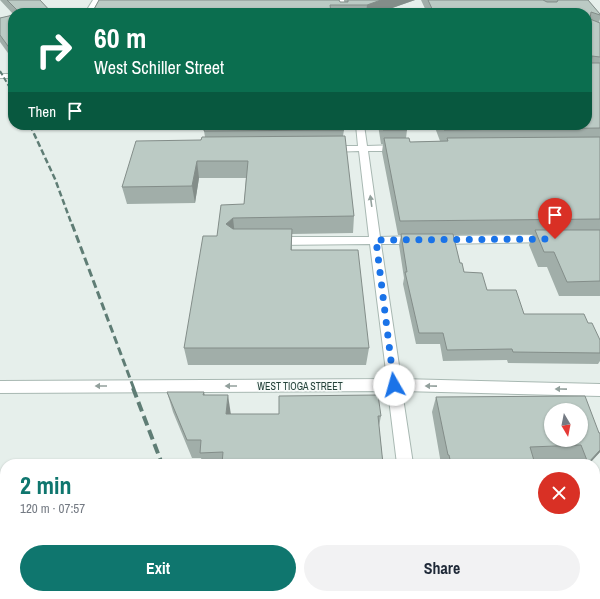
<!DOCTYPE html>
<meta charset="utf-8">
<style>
:root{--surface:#fff;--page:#f2f2f3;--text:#1f2937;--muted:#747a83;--accent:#0f766e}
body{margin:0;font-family:"Archivo Narrow",sans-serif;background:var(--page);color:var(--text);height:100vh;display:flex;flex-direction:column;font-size:15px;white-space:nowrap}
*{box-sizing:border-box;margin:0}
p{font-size:13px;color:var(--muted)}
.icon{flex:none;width:22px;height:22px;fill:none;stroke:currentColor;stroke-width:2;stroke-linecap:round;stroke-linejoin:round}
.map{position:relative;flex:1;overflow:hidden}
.details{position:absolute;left:0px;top:459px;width:600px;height:140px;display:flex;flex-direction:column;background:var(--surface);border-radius:16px 16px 0 0;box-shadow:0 1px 3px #0004}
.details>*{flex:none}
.banner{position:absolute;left:8px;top:8px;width:584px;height:122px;border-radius:16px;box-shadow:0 1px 3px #0004;background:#0b6e4f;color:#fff;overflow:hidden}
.needle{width:26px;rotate:170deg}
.tools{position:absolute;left:544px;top:403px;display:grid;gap:8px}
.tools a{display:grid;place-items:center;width:44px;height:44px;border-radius:50%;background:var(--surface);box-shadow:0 1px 3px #0004;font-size:20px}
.pin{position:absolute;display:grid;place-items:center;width:34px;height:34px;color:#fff;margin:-41px -17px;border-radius:50% 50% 50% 0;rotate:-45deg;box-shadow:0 0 4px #0007}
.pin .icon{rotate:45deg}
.me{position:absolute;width:44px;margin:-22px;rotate:353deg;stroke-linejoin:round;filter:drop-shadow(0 0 3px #0008)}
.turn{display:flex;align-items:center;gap:14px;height:84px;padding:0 20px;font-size:18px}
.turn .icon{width:52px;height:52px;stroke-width:2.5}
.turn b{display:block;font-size:28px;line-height:34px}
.then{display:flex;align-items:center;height:38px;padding:0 20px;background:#0003;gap:8px;font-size:15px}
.round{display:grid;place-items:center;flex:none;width:42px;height:42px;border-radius:21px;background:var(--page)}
.headline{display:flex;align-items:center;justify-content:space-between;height:68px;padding:0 20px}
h1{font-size:24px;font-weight:700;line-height:30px;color:var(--accent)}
.primary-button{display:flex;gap:8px;margin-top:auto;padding:8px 20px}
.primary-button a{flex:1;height:46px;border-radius:24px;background:var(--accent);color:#fff;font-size:16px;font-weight:700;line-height:46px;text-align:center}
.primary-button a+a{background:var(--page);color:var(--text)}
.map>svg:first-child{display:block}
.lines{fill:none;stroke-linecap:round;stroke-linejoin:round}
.minor-casing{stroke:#a8b8b2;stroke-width:2}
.minor{fill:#fff;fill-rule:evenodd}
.rail-far3{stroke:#5f7d75;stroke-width:2;stroke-dasharray:5 2.5;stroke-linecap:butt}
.rail-far2{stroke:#5f7d75;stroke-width:2.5;stroke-dasharray:6 3;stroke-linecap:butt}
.rail-far1{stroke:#5f7d75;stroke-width:3;stroke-dasharray:8 4;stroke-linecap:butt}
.rail{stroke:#5f7d75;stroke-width:4;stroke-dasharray:10 5;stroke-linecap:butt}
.wall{fill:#a1aea9}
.shaded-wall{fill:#838d89}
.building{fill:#bbcac4;stroke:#838d89;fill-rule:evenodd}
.oneway{fill:#92a09c}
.route{stroke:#1a73e8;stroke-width:7;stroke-dasharray:0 12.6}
.labels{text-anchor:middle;stroke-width:3;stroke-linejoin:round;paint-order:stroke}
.street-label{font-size:10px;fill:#24423a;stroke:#f7fbf9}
</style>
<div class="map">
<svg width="600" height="599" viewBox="0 0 600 599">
<rect width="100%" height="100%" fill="#e6efeb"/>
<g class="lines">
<g class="minor-casing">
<g id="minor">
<polygon points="93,0 99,0 91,13 85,13"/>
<polygon points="338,0 344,0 346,13 340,13"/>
<rect x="0" y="74" width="13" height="4"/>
<polygon points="356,125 364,125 367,146 398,145 403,148 398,151 368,151 380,237 416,236 421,240 416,244 381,244 401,379 600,384 600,396 402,391 413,464 397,464 388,391 0,393 0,381 387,379 370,244 276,245 271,241 276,237 369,237 359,151 331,152 326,149 331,146 358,146"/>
<polygon points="546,235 550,236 551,239 550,242 438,244 433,240 438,236"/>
<polygon points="600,515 600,535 595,537 595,517"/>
<polygon points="530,594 550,594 548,599 528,599"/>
</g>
</g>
<use href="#minor" class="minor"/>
<polyline class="rail-far3" points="0,71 13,93"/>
<polyline class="rail-far2" points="30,125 55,179 72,225"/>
<polyline class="rail-far1" points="72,224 134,389"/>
<g class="rail">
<polyline points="133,388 162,464"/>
<polyline points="210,594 212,599"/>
</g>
</g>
<g class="wall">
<polygon points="0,0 40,0 52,13 13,13 13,14"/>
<polygon points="344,0 415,0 378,13 92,13 345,2"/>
<polygon points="421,0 588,0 600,14 600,19 599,23 600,23 600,296 559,296 547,267 538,267 529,245 533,234 453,235 460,263 464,272 487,290 524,314 588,323 600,340 600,361 598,364 508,363 507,360 443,361 440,344 416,344 403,284 404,278 399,245 401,235 398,235 382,152 383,144 381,144 378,125 406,125 407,130 406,138 410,142 440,141 434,125 587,125 587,13 427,13"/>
<polygon points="13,15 13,60 0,42 0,18"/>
<polygon points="344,130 343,136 354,216 353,233 292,234 292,250 369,348 366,365 188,365 184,348 217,236 244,204 246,178 199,178 195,203 127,204 122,187 205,137 204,131"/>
<polygon points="167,392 204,392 205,395 231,414 381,416 379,426 383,464 203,464 201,458 192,458 173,412"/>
<polygon points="436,397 600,433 600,452 589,464 572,464 571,459 534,460 535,464 441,464 432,412"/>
<polygon points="249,594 332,594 335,599 251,599"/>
</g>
<g class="shaded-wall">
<polygon points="381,0 415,0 378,13 366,13 367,5"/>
<polygon points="197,161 199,178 195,203 192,186"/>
<polygon points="233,218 235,236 226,224"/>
<polygon points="228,395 231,415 226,414"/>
<polygon points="600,450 600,452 589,464 587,464"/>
</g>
<g class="building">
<polygon points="7,0 40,0 52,13 20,13"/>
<polygon points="99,0 339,0 340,2 348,2 348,0 381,0 367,5 330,5 331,13 92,13"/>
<polygon points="428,0 543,0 547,2 557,2 558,0 588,0 600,14 600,15 591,12 590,19 600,23 600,57 592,56 591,63 600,63 600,128 444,130 442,125 587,125 587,13 434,13"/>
<polygon points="13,15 13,53 0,35 0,18"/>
<polygon points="205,125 343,125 344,130 204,131"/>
<polygon points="382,125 406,125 407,130 383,130"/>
<polygon points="345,136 354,216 233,218 226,224 233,229 292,229 291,250 358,250 369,348 184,348 203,236 217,236 221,205 244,204 248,161 197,161 192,186 122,187 136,141 201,140 202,137"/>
<polygon points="600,137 600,219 400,221 384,138 409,138 410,142 448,141 447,138"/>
<polygon points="535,230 600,230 600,281 567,282 554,252 544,252"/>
<polygon points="401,234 453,234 460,263 462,263 464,272 482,273 487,290 516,290 524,314 584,314 588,323 592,323 600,340 600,353 513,352 512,349 447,350 443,333 419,333 405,272 407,272"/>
<polygon points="167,392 204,392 203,395 228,395 226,414 279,414 279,396 378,395 381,416 378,416 383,464 222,464 223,452 200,453 201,440 187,440"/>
<path d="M585 396 599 433H600V450L588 463 581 445 530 447 535 464H451L449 455H448L436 397ZM551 410H581V440H551Z"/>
<polygon points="251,594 332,594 335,599 253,599"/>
</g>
<defs><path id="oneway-solid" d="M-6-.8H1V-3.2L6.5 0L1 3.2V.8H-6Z"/></defs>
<g class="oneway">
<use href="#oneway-solid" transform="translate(371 201) rotate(-98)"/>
<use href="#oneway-solid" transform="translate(101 386) rotate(180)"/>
<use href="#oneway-solid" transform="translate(231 386) rotate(180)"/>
<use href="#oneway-solid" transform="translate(431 386) rotate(-179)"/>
<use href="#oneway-solid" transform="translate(561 389) rotate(-179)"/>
</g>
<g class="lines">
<polyline class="route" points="394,385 376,240 555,239"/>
</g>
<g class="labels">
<g class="street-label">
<text x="300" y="390">WEST TIOGA STREET</text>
</g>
</g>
</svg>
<div class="tools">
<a><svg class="needle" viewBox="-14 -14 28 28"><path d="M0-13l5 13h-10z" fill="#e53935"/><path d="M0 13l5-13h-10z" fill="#747a83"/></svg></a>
</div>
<div class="pin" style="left:555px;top:239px;background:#d93025"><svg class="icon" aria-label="arrive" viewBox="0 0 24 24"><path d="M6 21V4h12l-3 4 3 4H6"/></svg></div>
<svg class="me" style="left:394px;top:385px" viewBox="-20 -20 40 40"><circle r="19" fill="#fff"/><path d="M0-13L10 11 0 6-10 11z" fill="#1a73e8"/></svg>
<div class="banner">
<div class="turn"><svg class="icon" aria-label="right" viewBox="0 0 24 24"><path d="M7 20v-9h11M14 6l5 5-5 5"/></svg><div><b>60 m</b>West Schiller Street</div></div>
<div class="then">Then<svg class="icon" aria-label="arrive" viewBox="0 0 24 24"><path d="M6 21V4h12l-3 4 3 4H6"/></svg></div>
</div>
<section class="details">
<div class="headline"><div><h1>2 min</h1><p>120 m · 07:57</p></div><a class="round" style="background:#d93025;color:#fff"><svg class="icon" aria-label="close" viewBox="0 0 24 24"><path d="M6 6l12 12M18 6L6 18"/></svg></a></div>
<div class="primary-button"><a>Exit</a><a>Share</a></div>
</section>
</div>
